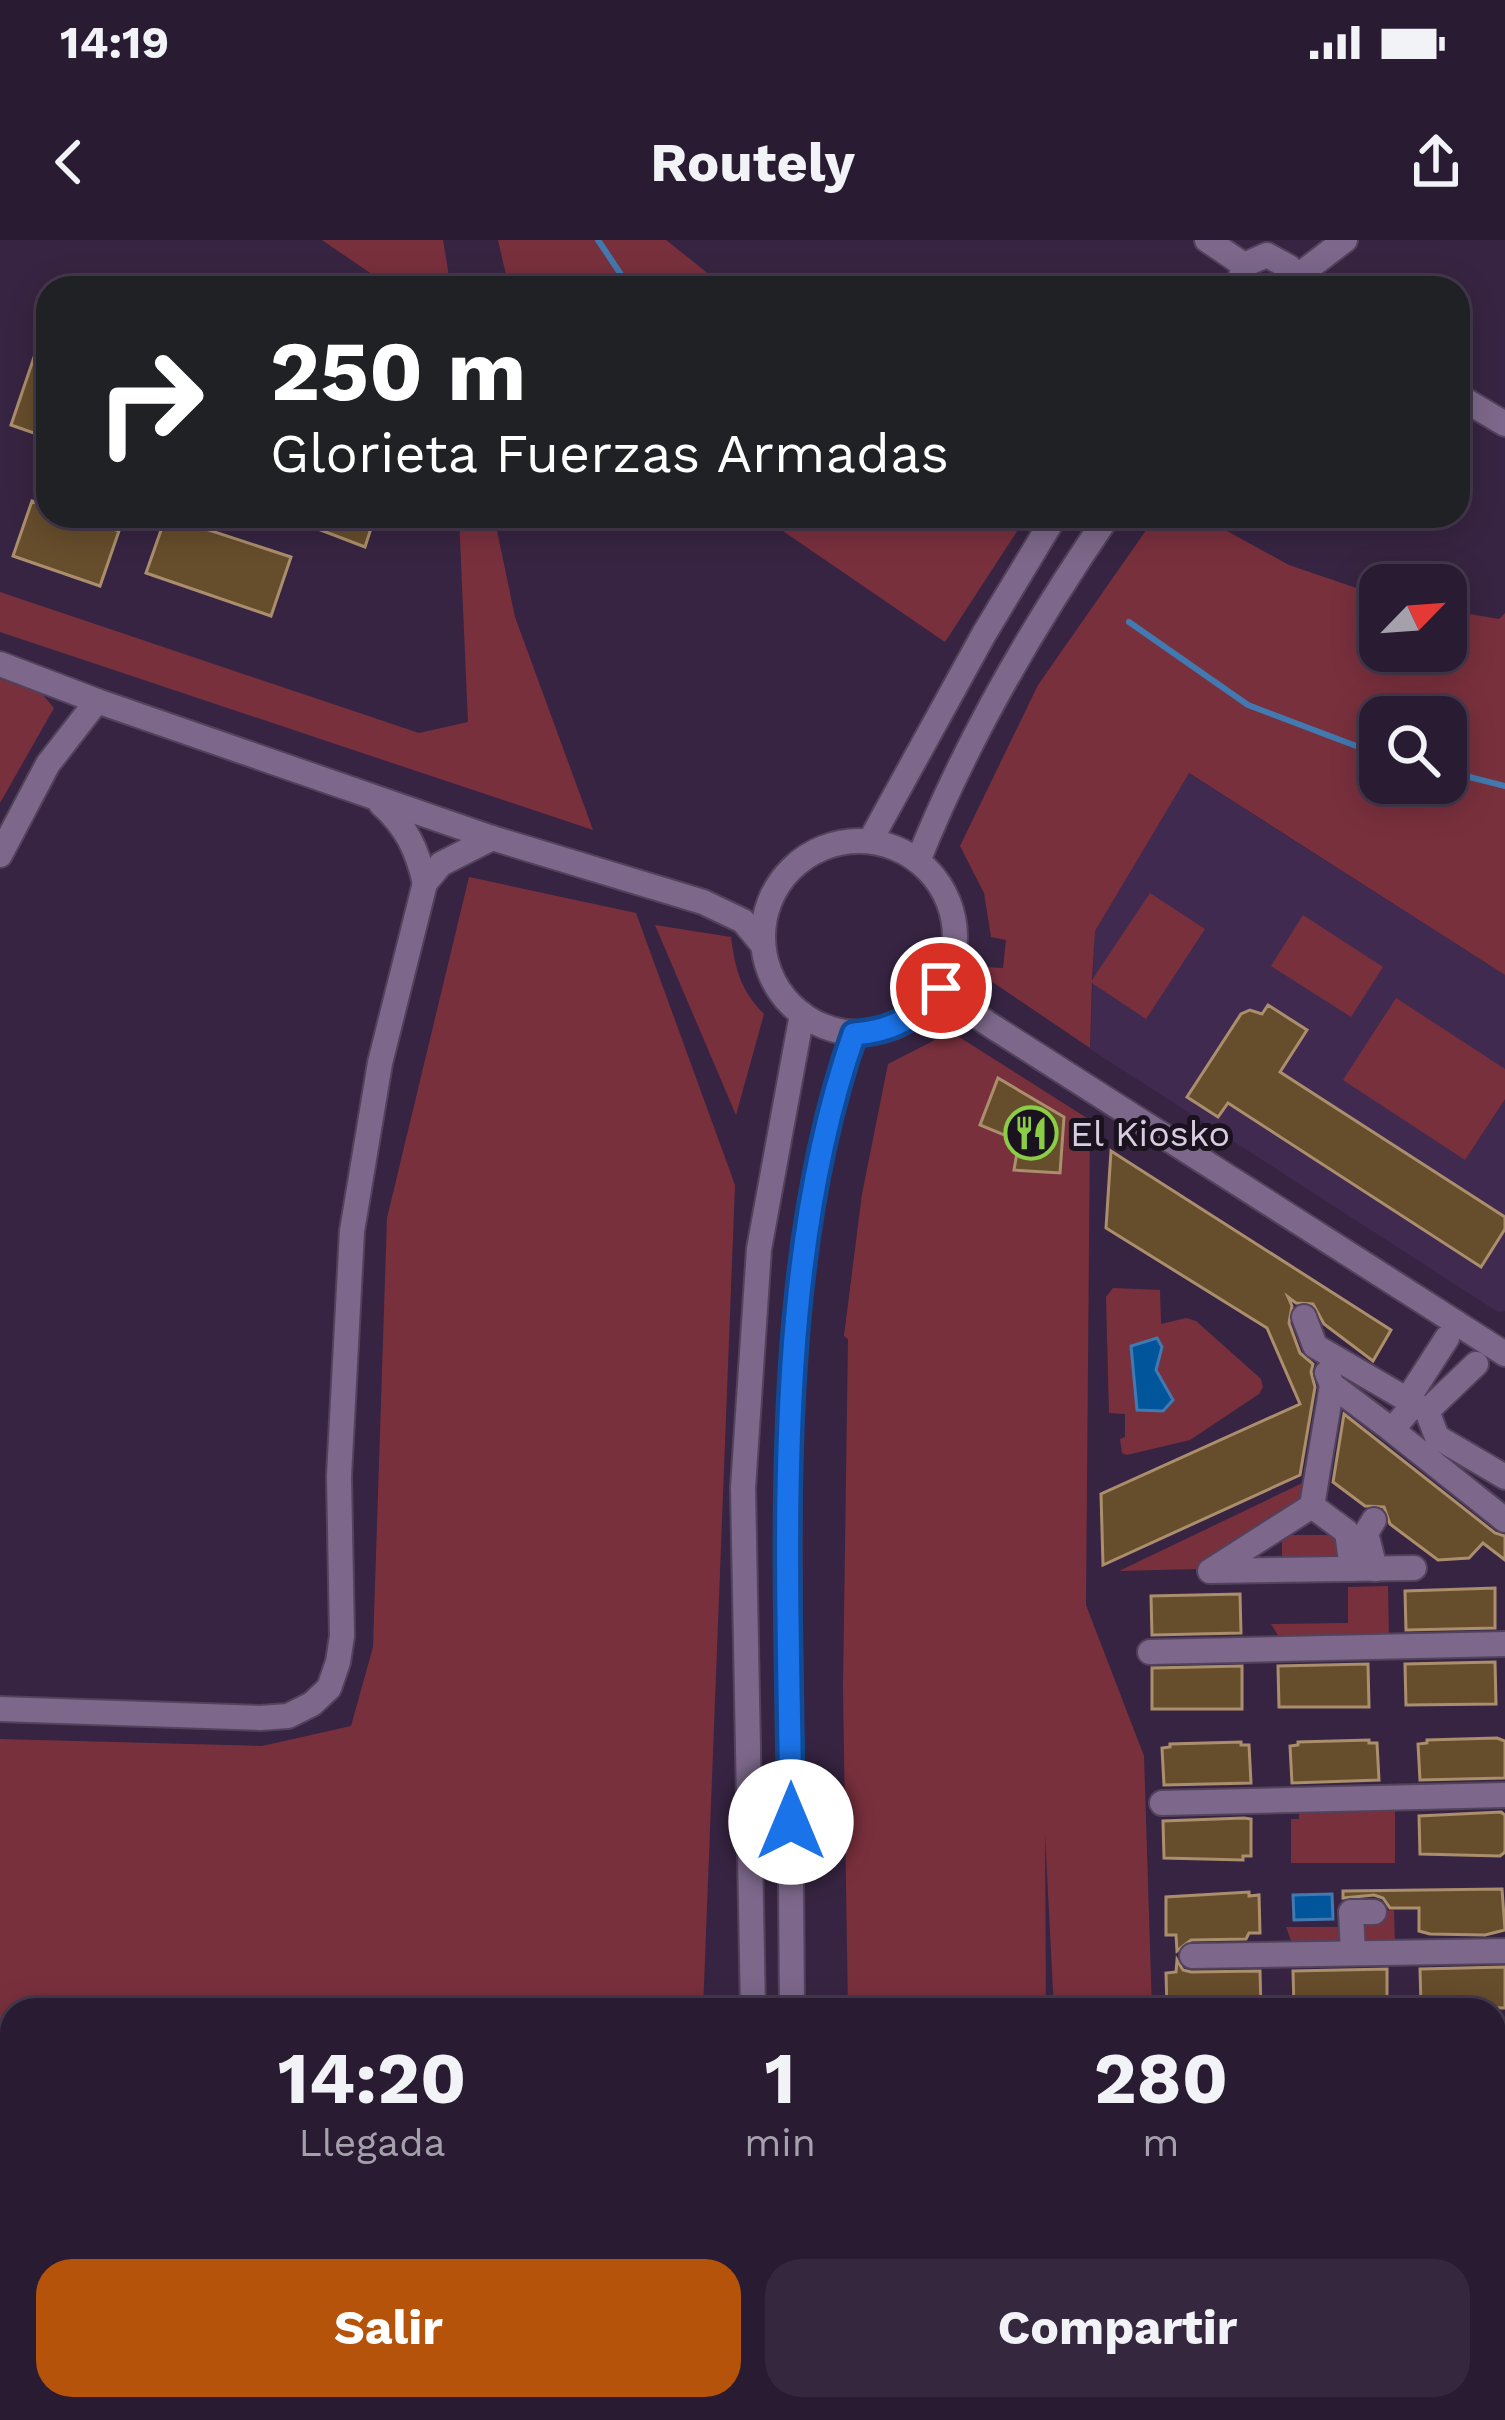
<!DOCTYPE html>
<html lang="es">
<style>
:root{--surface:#291b32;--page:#35283e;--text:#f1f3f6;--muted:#a5a1ac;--line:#45394d;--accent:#b45309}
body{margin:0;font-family:"Work Sans",sans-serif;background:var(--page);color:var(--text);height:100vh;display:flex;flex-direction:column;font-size:45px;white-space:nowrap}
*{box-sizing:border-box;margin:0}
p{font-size:39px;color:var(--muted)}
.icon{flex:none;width:66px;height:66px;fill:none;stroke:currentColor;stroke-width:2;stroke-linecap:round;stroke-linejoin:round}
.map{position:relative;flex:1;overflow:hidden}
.panel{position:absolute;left:0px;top:1758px;width:1506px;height:423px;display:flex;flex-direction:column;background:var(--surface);border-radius:36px 36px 0 0;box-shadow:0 6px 30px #0003,0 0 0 3px var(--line)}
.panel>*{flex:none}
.top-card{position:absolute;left:36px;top:36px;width:1434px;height:252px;border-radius:36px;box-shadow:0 6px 30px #0003,0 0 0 3px var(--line);background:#202124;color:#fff;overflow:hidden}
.needle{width:78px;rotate:65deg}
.fabs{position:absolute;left:1359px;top:324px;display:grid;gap:24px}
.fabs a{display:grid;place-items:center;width:108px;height:108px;border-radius:24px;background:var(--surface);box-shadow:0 6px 30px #0003,0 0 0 3px var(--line);font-size:60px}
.pin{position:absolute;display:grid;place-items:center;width:102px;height:102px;color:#fff;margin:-51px;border:6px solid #fff;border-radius:50%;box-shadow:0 3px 12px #0007}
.me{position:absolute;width:132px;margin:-66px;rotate:0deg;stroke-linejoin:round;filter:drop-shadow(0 0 9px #0008)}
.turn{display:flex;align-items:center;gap:42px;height:252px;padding:0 36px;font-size:54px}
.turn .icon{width:156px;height:156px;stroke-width:2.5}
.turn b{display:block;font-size:84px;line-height:102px}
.eta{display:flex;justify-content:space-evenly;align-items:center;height:204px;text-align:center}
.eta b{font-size:72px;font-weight:700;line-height:84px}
.button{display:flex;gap:24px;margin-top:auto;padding:24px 36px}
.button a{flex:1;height:138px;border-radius:36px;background:var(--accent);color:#fff;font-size:48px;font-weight:700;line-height:138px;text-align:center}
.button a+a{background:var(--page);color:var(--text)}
.status{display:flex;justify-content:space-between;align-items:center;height:84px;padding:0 60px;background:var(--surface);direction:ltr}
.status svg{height:33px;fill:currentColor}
header{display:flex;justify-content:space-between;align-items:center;height:156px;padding:0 36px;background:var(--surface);font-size:54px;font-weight:700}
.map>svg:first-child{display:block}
.built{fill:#412a4f}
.green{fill:#79303d;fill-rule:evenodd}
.water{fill:#00559b;stroke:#4179b0;stroke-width:3}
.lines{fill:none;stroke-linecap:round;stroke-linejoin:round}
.stream{stroke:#4179b0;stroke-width:6}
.building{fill:#664d2c;stroke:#ab8f6c;stroke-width:3}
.street-casing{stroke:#52425c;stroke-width:28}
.street{stroke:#7d688b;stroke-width:24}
.route-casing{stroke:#114b97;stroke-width:30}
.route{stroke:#1a73e8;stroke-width:21}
.labels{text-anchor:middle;stroke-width:10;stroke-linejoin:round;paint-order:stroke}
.poi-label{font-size:36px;fill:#d8cce0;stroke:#1a121f;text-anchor:start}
</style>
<div class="status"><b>14:19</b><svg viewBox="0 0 49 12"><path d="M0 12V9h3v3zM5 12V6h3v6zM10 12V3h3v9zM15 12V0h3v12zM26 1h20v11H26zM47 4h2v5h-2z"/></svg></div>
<header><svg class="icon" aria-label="back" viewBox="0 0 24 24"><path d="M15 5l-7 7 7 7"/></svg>Routely<svg class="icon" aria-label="share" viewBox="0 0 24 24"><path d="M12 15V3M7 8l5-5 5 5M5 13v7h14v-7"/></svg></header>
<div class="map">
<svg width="1505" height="2180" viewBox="0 0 1505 2180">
<rect width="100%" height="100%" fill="#372442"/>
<g class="built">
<polygon points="1188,533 1505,735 1505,1071 1498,1072 1090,809 1095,691"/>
<rect x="846" y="2169" width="176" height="11"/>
</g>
<g class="green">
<polygon points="322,0 443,0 451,48 392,48"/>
<polygon points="498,0 666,0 710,35 766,48 509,48"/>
<polygon points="459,276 494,276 515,377 593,590 0,392 0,352 419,493 468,482"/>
<polygon points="761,276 1027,276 945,402"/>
<path d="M1156 276H1200L1289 325 1380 356V411H1446V370L1499 379 1505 373V735L1189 533 1095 691 1092 740 1150 653 1205 689 1146 779 1092 743 1090 808 988 739 986 727 1003 728 1006 700 991 697 984 653 960 606 1038 445ZM1380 477H1446V543H1380Z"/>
<polygon points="0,439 42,454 54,468 0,563"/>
<polygon points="469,637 636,673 735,945 703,1770 12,1770 12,2169 700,2169 700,2180 0,2180 0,1499 262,1506 351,1486 373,1407 387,978"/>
<polygon points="1303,675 1383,727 1351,777 1271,726"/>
<path d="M655 685 731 697C735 729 741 751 764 774L736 875Z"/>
<polygon points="1396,758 1505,829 1505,859 1465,920 1343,840"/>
<polygon points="956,795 1090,880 1086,1365 1144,1516 1152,1770 1054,1770 1045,1594 1046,1770 848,1770 843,1448 848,1099 844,1096 862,954 888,824 935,800"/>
<polygon points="1113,1048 1160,1050 1161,1084 1186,1078 1196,1081 1261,1139 1263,1147 1259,1154 1190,1200 1127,1215 1122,1213 1120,1199 1125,1197 1125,1174 1109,1173 1106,1057"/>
<polygon points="1313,1238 1308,1259 1197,1329 1119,1331"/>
<polygon points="1282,1295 1344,1295 1345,1326 1282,1327"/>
<polygon points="1388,1346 1389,1400 1281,1400 1271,1384 1348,1383 1348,1347"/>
<polygon points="1299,1569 1395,1569 1395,1623 1291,1623 1291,1579 1299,1579"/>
<polygon points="1394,1670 1395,1702 1292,1703 1286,1687 1355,1687 1377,1671"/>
<polygon points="1505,1786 1505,2160 1494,2160 1494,1787"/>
<polygon points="1074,2169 1161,2169 1162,2180 1075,2180"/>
</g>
<g class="water">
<polygon points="1157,1098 1162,1107 1156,1130 1173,1160 1163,1171 1137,1170 1131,1106"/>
<polygon points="1332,1654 1333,1679 1294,1680 1293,1655"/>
</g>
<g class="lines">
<g class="stream">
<polyline points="598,0 630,48"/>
<polyline points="1129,382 1248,465 1380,515"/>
<polyline points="1446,531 1505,546"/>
</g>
</g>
<g class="building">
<polygon points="45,85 48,86 48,198 11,185"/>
<polygon points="32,261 48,267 48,276 75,276 119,291 100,346 13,316"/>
<polygon points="166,276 291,317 271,376 146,333"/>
<polygon points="284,276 375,276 365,307"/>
<polygon points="1268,765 1307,790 1280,832 1505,977 1505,989 1481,1027 1228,863 1218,877 1187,857 1241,774 1250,770 1262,774"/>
<polygon points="998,838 1064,877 1060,933 1014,930 1019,901 980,885"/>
<polygon points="1111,911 1391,1090 1373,1121 1324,1084 1313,1064 1296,1063 1288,1057 1292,1066 1289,1083 1300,1113 1313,1124 1311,1132 1315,1147 1300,1235 1103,1325 1101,1254 1300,1164 1267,1088 1106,988"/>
<polygon points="1344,1174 1495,1293 1505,1296 1505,1320 1483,1303 1469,1318 1438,1320 1390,1284 1384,1267 1365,1266 1333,1242"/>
<polygon points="1495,1348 1495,1388 1406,1390 1405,1351"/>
<polygon points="1240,1354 1241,1393 1152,1395 1151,1356"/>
<polygon points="1495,1422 1496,1464 1406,1465 1405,1424"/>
<polygon points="1368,1424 1369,1467 1279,1467 1278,1426"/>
<polygon points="1242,1426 1242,1469 1152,1469 1152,1428"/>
<polygon points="1497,1498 1505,1501 1505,1538 1420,1540 1418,1504 1427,1503 1427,1500"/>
<polygon points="1369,1500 1369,1503 1377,1503 1379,1540 1292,1543 1290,1506 1298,1505 1298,1502"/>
<polygon points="1241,1502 1241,1505 1249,1505 1251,1543 1164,1545 1162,1508 1170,1507 1170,1504"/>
<polygon points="1501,1572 1505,1575 1505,1612 1500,1616 1420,1614 1419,1576"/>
<polygon points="1244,1578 1251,1579 1251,1616 1243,1616 1243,1620 1164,1618 1163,1581"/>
<polygon points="1502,1649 1505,1690 1485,1695 1430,1694 1419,1691 1419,1668 1390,1668 1383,1658 1374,1655 1343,1658 1343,1651"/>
<polygon points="1249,1652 1249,1656 1259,1655 1260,1693 1249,1693 1246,1699 1191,1700 1177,1711 1176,1695 1166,1695 1166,1657"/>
<polygon points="1177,1720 1183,1730 1191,1732 1260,1731 1261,1769 1167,1770 1166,1733 1176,1732"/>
<polygon points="1505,1727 1505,1768 1421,1766 1420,1729"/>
<polygon points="1387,1729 1387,1767 1378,1770 1294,1768 1293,1731"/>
</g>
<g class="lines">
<g class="street-casing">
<g id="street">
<polyline points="1207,0 1244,25"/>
<polyline points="1294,39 1345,0"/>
<polyline points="1238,48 1244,25 1267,15 1289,27 1294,48"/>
<polyline points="1458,156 1505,184"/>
<polyline points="0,424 97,461"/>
<path d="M381 564C407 587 417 610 425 643"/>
<polyline points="870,601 984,394 1055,276"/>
<circle cx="859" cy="697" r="96"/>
<polyline points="0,615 48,524 97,461 492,598 703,662 743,681 763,705"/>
<path d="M918 621C965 503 1036 381 1108 276"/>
<polyline points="941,748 987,783 1505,1114"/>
<polyline points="1304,1077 1315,1106 1425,1170"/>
<polyline points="1476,1124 1427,1171 1437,1197 1505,1237"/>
<polyline points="1327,1133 1332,1145 1392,1190"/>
<polyline points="1332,1145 1312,1266 1210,1331 1414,1328"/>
<polyline points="1407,1160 1447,1098"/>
<polyline points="1414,1164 1392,1190 1505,1280"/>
<polyline points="1312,1266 1347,1292 1352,1329"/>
<polyline points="1374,1280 1366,1293 1375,1329"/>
<polyline points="1150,1412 1505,1404"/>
<polyline points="0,1469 260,1478 288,1476 312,1464 329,1448 338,1422 342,1396 339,1236 352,991 380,823 425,643 441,624 492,598"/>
<polyline points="1162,1563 1505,1555"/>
<polyline points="1353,1713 1351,1672 1374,1672"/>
<polyline points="1192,1716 1505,1711"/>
<polyline points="753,1770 743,1248 759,1009 802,774"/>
<path d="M792 1770C791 1646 790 1521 789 1397 787 1196 786 985 854 794"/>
<polyline points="754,2169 754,2180"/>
<polyline points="795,2169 795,2180"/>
<polyline points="385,2180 393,2169"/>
</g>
</g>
<use href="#street" class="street"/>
</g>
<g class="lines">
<g class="route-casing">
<path id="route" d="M791 1582C789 1328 769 1035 854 794 892 791 916 778 941 748"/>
</g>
<use href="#route" class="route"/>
</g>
<defs>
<g id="restaurant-ring" transform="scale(2.7)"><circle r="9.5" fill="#1a121f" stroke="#8bce46" stroke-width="1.5"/><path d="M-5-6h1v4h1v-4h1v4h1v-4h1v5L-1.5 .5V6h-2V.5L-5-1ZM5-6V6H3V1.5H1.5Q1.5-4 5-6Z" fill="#8bce46"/></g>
</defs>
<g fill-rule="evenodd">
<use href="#restaurant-ring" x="1031" y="893"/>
</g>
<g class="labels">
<g class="poi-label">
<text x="1070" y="906">El Kiosko</text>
</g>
</g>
</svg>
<div class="fabs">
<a><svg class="needle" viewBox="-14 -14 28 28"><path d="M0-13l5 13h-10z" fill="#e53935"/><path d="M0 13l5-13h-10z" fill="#a5a1ac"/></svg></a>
<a><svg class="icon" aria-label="search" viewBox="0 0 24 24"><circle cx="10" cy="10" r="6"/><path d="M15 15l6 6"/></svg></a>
</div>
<div class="pin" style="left:941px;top:748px;background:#d93025"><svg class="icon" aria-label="arrive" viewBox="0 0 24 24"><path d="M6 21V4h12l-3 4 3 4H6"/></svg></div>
<svg class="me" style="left:791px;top:1582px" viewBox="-20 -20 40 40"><circle r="19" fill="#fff"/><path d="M0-13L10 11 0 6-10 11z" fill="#1a73e8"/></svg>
<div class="top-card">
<div class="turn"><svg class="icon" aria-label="right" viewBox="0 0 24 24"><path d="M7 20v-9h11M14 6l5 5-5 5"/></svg><div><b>250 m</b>Glorieta Fuerzas Armadas</div></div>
</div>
<section class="panel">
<div class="eta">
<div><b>14:20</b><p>Llegada</p></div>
<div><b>1</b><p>min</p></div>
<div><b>280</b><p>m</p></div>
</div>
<div class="button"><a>Salir</a><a>Compartir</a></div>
</section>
</div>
